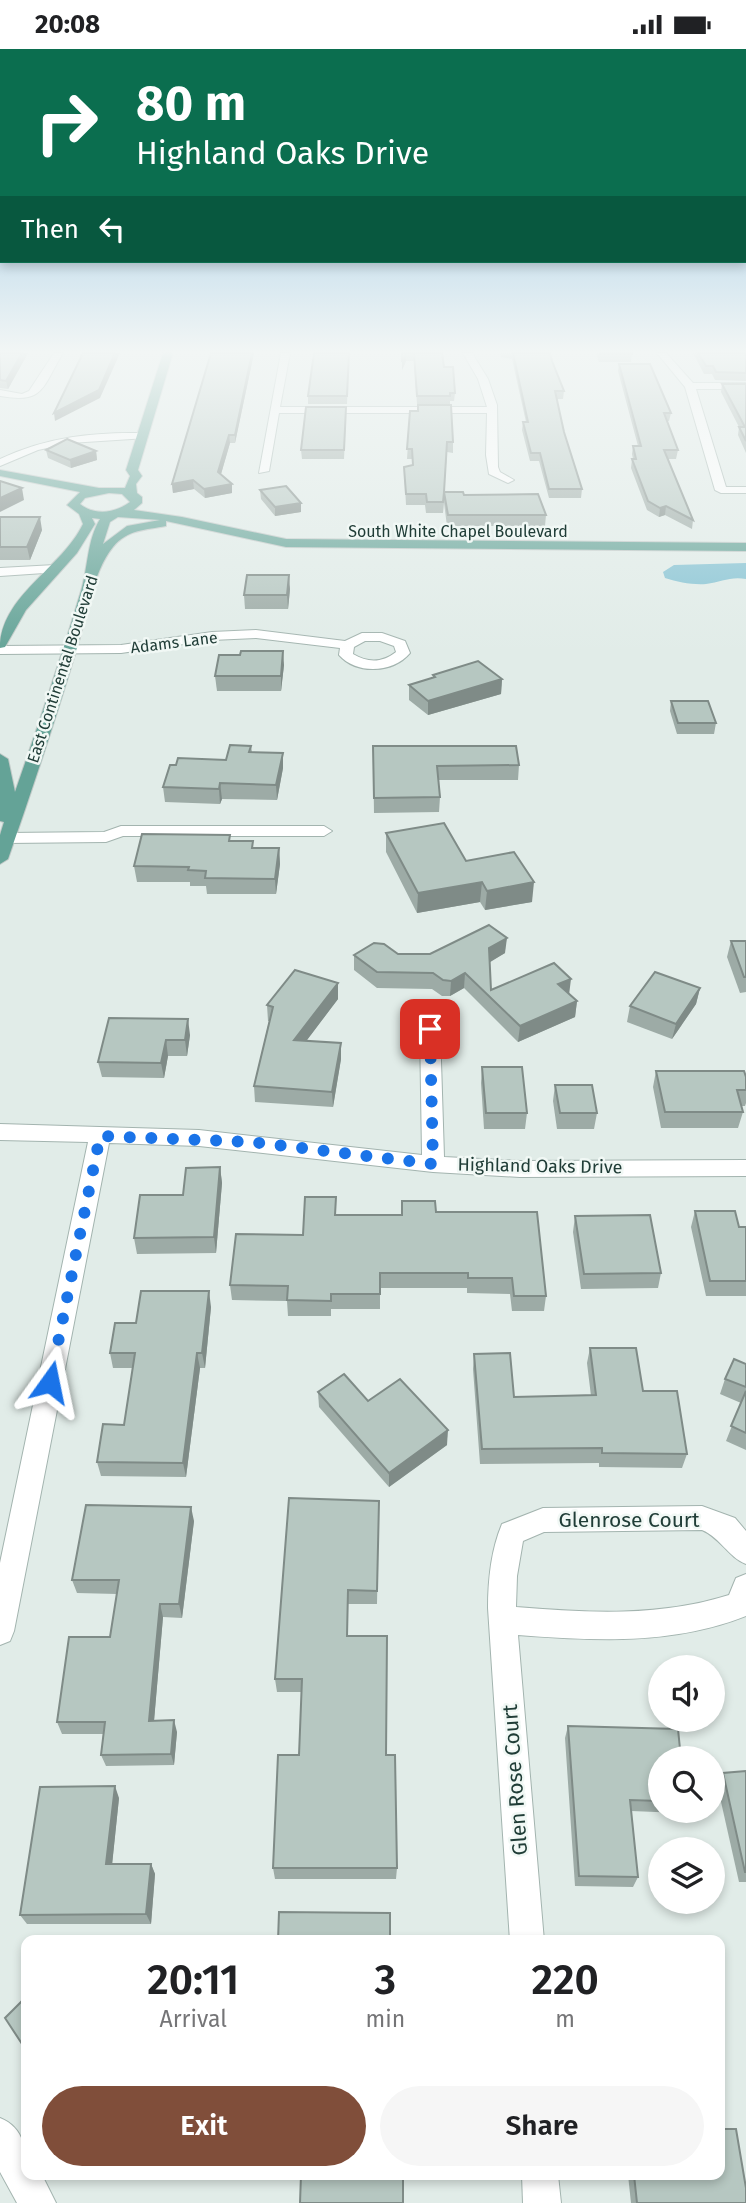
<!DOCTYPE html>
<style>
:root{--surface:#fff;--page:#f6f6f6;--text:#202124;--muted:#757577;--accent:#804e3a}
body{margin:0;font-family:"Fira Sans",sans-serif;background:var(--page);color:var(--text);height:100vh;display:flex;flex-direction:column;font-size:26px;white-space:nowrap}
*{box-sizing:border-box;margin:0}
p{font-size:23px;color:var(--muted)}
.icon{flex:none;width:38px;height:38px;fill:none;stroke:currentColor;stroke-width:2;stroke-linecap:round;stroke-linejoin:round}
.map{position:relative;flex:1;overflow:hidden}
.side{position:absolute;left:21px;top:1886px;width:704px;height:245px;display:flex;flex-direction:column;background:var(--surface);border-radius:14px;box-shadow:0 4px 10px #0003}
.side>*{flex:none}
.banner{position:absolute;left:0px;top:0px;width:747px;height:214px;box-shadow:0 4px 10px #0003;background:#0b6e4f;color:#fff;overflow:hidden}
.controls{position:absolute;left:648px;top:1606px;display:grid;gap:14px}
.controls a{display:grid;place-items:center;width:77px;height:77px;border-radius:50%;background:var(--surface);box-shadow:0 4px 10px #0003;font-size:35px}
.pin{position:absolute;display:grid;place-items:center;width:60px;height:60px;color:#fff;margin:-30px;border-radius:14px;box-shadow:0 4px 10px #0006}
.me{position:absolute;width:77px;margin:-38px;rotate:12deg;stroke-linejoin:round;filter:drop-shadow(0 0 5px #0008)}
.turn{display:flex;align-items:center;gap:24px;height:147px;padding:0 21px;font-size:32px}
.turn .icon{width:91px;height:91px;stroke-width:2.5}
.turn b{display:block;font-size:49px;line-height:60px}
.then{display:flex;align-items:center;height:66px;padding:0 21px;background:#0003;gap:14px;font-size:26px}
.eta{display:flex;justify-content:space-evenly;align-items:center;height:119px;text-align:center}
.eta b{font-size:42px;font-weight:600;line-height:49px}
.cta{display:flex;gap:14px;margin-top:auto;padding:14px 21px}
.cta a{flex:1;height:80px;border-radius:42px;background:var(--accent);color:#fff;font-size:28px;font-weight:600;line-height:80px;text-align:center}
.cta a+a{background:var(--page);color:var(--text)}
.status{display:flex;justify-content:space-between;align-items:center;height:49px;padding:0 35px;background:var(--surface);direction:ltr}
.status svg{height:19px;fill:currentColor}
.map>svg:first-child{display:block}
.water{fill:#86c3d3}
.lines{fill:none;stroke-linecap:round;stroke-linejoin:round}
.minor-casing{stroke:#a3b4af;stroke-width:2}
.major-casing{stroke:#c1c9c7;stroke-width:2}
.minor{fill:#fff;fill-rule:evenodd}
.major{fill:#64a397;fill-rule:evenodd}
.wall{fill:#9daba6}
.shaded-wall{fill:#7f8b87}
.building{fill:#b6c7c1;stroke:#7f8b87;stroke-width:2}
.route{stroke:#1a73e8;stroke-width:12;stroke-dasharray:0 21.6}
.labels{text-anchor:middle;stroke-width:5;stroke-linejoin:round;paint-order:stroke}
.far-street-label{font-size:16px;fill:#203d37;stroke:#f1f8f5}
.street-label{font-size:18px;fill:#203d37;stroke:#f1f8f5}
.near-street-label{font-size:21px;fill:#203d37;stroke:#f1f8f5}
</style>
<div class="status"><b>20:08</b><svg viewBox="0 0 49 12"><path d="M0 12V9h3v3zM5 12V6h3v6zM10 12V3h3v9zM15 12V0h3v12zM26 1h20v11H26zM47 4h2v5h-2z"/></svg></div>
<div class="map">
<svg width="746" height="2154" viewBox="0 0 746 2154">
<rect width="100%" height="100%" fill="#e1ece8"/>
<path class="water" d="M746 514V530C731 527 721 533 706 535 692 536 678 533 665 529L663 523 674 516Z"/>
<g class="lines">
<g class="minor-casing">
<g id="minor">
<path d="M54 304H63C42 338 45 355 0 347V341L22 345 29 342Z"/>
<polygon points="281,304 290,304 280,358 487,358 478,330 463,304 472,304 488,330 497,356 498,418 500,423 514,431 508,434 489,425 486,406 487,364 279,364 269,422 259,424"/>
<polygon points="657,304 666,304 693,334 746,334 746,340 696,340 726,438 746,438 746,444 721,444 715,441 685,338"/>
<path d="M143 384 148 387 147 389 70 394 38 401 0 417V410C46 388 93 383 143 384Z"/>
<polygon points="55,516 59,517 59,523 0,527 0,519"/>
<path d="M256 581 345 592 362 584H382L405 592 410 604C393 624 357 626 339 606L340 599 256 589 212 591 121 604 0 605V597L121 596 212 583ZM365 592H380L394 597 396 603C382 614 368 614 353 605L354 598Z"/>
<polygon points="121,777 324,777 332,782 324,787 123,787 106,793 7,794 0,791 1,785 7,784 104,783"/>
<polygon points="430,973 440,980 444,1108 520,1112 746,1111 746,1127 520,1128 433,1123 199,1097 109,1094 14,1582 10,1592 0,1596 0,1514 88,1093 0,1091 0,1075 199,1081 422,1106 420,980"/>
<path d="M702 1457 735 1469 746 1482V1515C728 1508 721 1489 702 1481L544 1483 523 1492 517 1527 516 1558C588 1564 660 1568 729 1546L736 1529 746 1525V1567C673 1596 596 1592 518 1586L544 1892H510L488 1559C488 1531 491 1501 502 1475L543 1459Z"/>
<path d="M0 2069C25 2079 26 2102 26 2126H42L56 2154H17L0 2123Z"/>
<polygon points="522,2126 558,2126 561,2154 523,2154"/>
</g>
</g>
<g class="major-casing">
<path id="major" d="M163 304H173L138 421 142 427 136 435 137 444 142 448V454L134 461 182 468 286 490 746 494V502L286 498 166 472V477C146 481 128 480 113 498 92 524 87 568 76 602 55 672 32 741 8 810L0 815V786L4 773 0 772V705L8 710 15 743C38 677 61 610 81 542 88 519 87 491 100 470L92 469 95 475 77 504 26 561 5 598 0 599C0 547 62 519 83 475L79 465 67 456 80 443 0 427V421L99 439H125L130 427 126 421ZM109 444 122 445 130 453C115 464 95 467 80 455L85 449ZM118 468 160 471 127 477 103 495 110 473Z"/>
</g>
<use href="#minor" class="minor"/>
<use href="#major" class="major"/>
</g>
<g class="wall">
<polygon points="0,304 28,304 8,340 0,339"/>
<polygon points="254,304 235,394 230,394 221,425 232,435 232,444 205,449 194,440 173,444 172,435"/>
<polygon points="349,304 347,355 308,355 308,347"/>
<polygon points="402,304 442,304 444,318 455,344 454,352 450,352 450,355 417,355 414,312 406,312 402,321"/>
<polygon points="500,304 550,304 552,312 564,342 563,350 557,350 564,383 582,440 581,449 549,449 539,412 530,412 522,381 523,373 526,373 512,310 501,308"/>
<polygon points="596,304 632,304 631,313 599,313"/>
<polygon points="693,304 746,304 746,332 715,331 712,325 704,325"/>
<polygon points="619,315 671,364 669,372 667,372 678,401 676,410 668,410 693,471 692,480 665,466 659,468 647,461 631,419 632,410 633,410 632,405 633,397 638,397 618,322"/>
<polygon points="722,335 746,335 746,404 738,386 739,378 721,343"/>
<polygon points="410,362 453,393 453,404 447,403 444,443 464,446 546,466 545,477 447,477 444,454 443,464 426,464 425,456 406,456 404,418 412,416 412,410 407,410"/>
<polygon points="346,367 344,410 302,410 301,401"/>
<polygon points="46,401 96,402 97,411 71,419 48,409"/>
<polygon points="260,441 301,454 301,463 275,467 261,450"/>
<polygon points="0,468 42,481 30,511 0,511"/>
<polygon points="290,540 288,560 245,560 244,546"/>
<polygon points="240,606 284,616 281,642 217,642 215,627"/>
<polygon points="433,626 502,630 501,645 428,666 409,651 409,636 433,629"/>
<polygon points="671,652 716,674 714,685 677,685 670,662"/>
<polygon points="251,697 252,703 283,719 277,751 222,750 220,755 165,753 163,738 176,716 226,711"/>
<polygon points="373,697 519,716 518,731 438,731 440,748 439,763 374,764"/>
<polygon points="386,784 466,812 532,853 485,861 480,853 417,864 386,803"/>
<polygon points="231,792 253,792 253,799 279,799 280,815 276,845 207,845 206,837 190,837 190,833 137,833 134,817"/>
<polygon points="731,892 746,892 746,943 740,944 727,908"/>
<polygon points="505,904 489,913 491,941 569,945 577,952 575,968 518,993 464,939 450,947 442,947 432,940 377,939 354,921 354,906"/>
<polygon points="338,934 338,950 306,992 341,994 341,1010 333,1058 255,1053 254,1037 269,972 268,972 267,956"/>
<polygon points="700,939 696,955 672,990 627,973 630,957"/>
<polygon points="109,969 190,986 187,1007 168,1007 164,1029 102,1028 98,1013"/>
<polygon points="482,1018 527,1064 525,1080 484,1080 481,1034"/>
<polygon points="656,1022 746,1028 746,1054 745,1057 741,1057 743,1063 738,1079 661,1079 653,1038"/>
<polygon points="555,1036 597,1064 594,1080 557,1080 553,1052"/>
<polygon points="220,1118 222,1134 216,1204 137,1205 134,1189 183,1146"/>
<polygon points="402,1152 436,1163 546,1247 544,1262 512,1262 510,1245 467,1244 467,1239 380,1239 380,1260 331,1260 331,1267 288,1267 287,1252 232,1251 230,1236 303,1186 402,1166"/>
<polygon points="695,1162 739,1178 746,1178 746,1247 706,1247 691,1178"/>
<polygon points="575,1167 661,1224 658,1239 581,1240 573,1183"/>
<polygon points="211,1258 205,1319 200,1319 186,1428 101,1427 97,1413 124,1376 133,1319 113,1319 110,1304 136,1274"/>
<polygon points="590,1299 643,1342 687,1405 682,1419 599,1418 599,1414 480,1415 473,1320 474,1305 514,1348 591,1347 587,1314"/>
<polygon points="746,1315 746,1401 726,1392 741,1354 720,1345 725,1330"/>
<polygon points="318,1343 368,1352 447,1396 389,1438 319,1358"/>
<polygon points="379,1452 377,1555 348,1555 348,1587 386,1706 397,1819 396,1830 275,1830 273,1819 299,1706 302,1643 277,1643 275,1630"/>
<polygon points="194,1472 182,1569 163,1568 154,1671 177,1683 174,1716 106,1717 101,1706 103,1685 62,1685 57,1673 110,1588 117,1545 77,1544 72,1531"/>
<polygon points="568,1677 660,1710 660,1762 682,1762 681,1764 631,1762 638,1828 633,1838 575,1837 565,1689"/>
<polygon points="746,1722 746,1833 739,1833 717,1735 723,1724"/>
<polygon points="119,1749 112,1815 151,1815 155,1825 151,1875 27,1875 20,1866"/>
<polygon points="628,2126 719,2126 746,2154 631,2154"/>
</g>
<g class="shaded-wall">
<polygon points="22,304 28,304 8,340 6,332"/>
<polygon points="115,304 120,304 100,349 55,372 54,364"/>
<polygon points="252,304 254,304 235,394 235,386"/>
<polygon points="406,304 406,312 402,321 402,313"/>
<polygon points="229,386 230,394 219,432 218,423"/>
<polygon points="96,402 97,411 71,419 70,411"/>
<polygon points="193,431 194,440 173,444 172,435"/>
<polygon points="232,435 232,444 205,449 204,440"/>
<polygon points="22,439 24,451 0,463 0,449"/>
<polygon points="301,454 301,463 275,467 275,458"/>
<polygon points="666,457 665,466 659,468 660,459"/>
<polygon points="40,468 42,481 30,511 27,498"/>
<polygon points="289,526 290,540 288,560 287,546"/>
<polygon points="283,602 284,616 281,642 281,627"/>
<polygon points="502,630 501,645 428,666 428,652"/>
<polygon points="283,704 283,719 277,751 276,736"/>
<polygon points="220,734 222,750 220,755 219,740"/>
<polygon points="279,799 280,815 276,845 275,830"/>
<polygon points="482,833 480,853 417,864 418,844"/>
<polygon points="534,833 532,853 485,861 487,842"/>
<polygon points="507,889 505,904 487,915 489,899"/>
<polygon points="465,924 464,939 450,947 451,932"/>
<polygon points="571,930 569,946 558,935"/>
<polygon points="338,934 338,950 295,1007 294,991"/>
<polygon points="700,939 696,955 672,990 676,975"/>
<polygon points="577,952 575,968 518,993 520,977"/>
<polygon points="188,970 190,986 187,1007 185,991"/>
<polygon points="166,991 168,1007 164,1029 161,1014"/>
<polygon points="341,994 341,1010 333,1058 332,1043"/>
<polygon points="220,1118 222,1134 216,1204 214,1188"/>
<polygon points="209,1242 211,1258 205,1319 202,1304"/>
<polygon points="197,1304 200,1319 186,1428 183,1414"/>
<polygon points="448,1381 447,1396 389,1438 389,1424"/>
<polygon points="191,1458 194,1472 182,1569 179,1555"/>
<polygon points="160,1555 163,1568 153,1684 149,1672"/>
<polygon points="174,1671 177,1683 174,1716 171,1705"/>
<polygon points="115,1737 119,1749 111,1826 106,1815"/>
<polygon points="151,1815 155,1825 151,1875 146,1865"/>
</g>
<g class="building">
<polygon points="0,304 22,304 6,332 0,331"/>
<polygon points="83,304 115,304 99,341 54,364"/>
<polygon points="211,304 252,304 235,386 229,386 218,423 232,435 204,440 193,431 172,435"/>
<polygon points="314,304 349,304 347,347 308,347"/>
<polygon points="402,304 442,304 444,318 453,318 455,344 450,344 450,347 417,347 414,304 406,304 402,313"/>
<polygon points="513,304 550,304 552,312 564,342 555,342 564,383 582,440 549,440 540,404 531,404 523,373 528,373"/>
<rect x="600" y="304" width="32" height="1"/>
<polygon points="698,304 746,304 746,324 716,323 713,317 706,317"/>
<polygon points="619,315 650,315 671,364 664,364 678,401 664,401 693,471 666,457 660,459 648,452 632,410 636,410 633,397 641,397"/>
<polygon points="722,335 746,335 746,392 739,378 745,378"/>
<polygon points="418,356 451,356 453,393 447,393 444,443 463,443 464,446 538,445 546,466 448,466 444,443 443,453 427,453 426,445 406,445 404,418 413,416 412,400 407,400 410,362 418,362"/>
<polygon points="306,358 346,358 344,401 301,401"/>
<polygon points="67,390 96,402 70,411 46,401"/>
<polygon points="0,432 22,439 0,449"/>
<polygon points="286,437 301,454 275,458 260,441"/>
<polygon points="0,468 40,468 27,498 0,498"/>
<polygon points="247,526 289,526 287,546 244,546"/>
<polygon points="241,602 283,602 281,627 215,627 219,606 240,606"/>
<polygon points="478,612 502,630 428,652 409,636 435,628 433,626"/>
<polygon points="671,652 708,652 716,674 678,674"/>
<polygon points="230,696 251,697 249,703 283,704 276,736 220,734 219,740 163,738 170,716 176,716 178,709 226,711"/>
<polygon points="373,697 516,697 519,716 437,717 440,748 374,749"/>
<polygon points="444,774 466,812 514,803 534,833 487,842 482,833 418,844 386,784"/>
<polygon points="142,785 230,786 229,792 253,792 252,799 279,799 275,830 205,829 206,822 188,821 189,818 134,817"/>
<polygon points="489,876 507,889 489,899 491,941 554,914 571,930 558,935 577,952 520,977 465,924 451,932 443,931 433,924 377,923 354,906 374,894 384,895 398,905 430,905"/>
<polygon points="731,892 746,892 746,928 744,928"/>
<polygon points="295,921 338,934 294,991 341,994 332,1043 254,1037 273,958 267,956"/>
<polygon points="655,923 700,939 676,975 630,957"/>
<polygon points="109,969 188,970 185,991 166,991 161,1014 98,1013"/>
<polygon points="482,1018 522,1018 527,1064 486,1064"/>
<polygon points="656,1022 744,1022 746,1028 746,1041 737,1041 743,1063 665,1063"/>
<polygon points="555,1036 592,1036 597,1064 560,1064"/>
<polygon points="220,1118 214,1188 134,1189 140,1146 183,1146 186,1119"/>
<polygon points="305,1148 336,1148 335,1166 402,1166 402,1152 435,1152 436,1163 537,1163 546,1247 514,1247 512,1229 468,1229 468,1224 380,1224 380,1245 331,1245 331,1252 287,1251 288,1237 230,1236 236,1185 303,1186"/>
<polygon points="695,1162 735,1162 739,1178 746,1178 746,1232 710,1232"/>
<polygon points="650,1166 661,1224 584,1225 575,1167"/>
<polygon points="141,1242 209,1242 202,1304 197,1304 183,1414 97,1413 103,1375 124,1376 135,1304 110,1304 115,1274 136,1274"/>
<polygon points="590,1299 636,1299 643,1342 677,1342 687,1405 602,1404 602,1399 482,1400 474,1305 510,1304 514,1348 596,1346"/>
<polygon points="734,1310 746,1315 746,1338 725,1330"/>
<polygon points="344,1325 368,1352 400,1330 448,1381 389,1424 318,1343"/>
<polygon points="746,1342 746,1384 731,1377"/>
<polygon points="289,1449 379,1452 377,1542 348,1541 347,1587 387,1587 386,1706 395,1706 397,1819 273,1819 278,1706 299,1706 302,1630 275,1630"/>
<polygon points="86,1456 191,1458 179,1555 160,1555 149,1672 174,1671 171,1705 101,1706 105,1673 57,1673 69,1588 110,1588 119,1531 72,1531"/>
<polygon points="568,1677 678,1680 681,1710 660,1710 660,1752 630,1751 638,1828 579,1827"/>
<polygon points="746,1722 746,1823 745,1823 723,1724"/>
<polygon points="115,1737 106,1815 151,1815 146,1865 20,1866 40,1738"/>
<polygon points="279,1863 390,1864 390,1892 278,1892"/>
<polygon points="26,1948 26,2001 5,1969"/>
<polygon points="719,2080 736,2080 746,2139 746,2154 637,2154 634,2126 719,2126"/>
<polygon points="301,2126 403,2126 403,2154 300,2154"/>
</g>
<linearGradient id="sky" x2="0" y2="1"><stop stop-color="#81bae0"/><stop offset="0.5" stop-color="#f2f6f5"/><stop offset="1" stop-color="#f2f6f5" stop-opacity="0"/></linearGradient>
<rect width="746" height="605" fill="url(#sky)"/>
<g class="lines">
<polyline class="route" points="50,1333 100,1087 252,1093 433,1115 430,980"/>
</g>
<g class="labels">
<g class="far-street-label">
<text x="458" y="488">South White Chapel Boulevard</text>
<text transform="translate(174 593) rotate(-7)" y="6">Adams Lane</text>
<text transform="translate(62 620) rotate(-72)" y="6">East Continental Boulevard</text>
</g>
<g class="street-label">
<text transform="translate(540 1117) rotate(1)" y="6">Highland Oaks Drive</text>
</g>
<g class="near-street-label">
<text x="629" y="1478">Glenrose Court</text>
<text transform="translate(515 1731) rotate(-94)" y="7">Glen Rose Court</text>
</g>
</g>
</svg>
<div class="controls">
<a><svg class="icon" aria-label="sound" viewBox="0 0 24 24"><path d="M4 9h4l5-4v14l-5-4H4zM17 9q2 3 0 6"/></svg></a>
<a><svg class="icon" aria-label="search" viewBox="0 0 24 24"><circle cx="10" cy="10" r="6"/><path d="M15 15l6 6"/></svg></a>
<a><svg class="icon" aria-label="layers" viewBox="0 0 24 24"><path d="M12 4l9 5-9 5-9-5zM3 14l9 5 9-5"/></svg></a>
</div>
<div class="pin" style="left:430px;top:980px;background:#d93025"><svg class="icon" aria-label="arrive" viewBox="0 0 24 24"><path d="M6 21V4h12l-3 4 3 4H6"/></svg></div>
<svg class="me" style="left:50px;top:1333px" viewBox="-20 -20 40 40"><path d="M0-17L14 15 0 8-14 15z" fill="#1a73e8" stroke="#fff" stroke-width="4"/></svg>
<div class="banner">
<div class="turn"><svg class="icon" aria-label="right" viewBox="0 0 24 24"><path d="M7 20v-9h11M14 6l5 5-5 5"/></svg><div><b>80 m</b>Highland Oaks Drive</div></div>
<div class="then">Then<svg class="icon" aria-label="left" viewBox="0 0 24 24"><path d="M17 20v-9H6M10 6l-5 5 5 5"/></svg></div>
</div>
<section class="side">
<div class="eta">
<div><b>20:11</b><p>Arrival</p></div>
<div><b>3</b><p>min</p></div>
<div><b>220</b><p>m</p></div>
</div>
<div class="cta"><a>Exit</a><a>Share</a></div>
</section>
</div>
